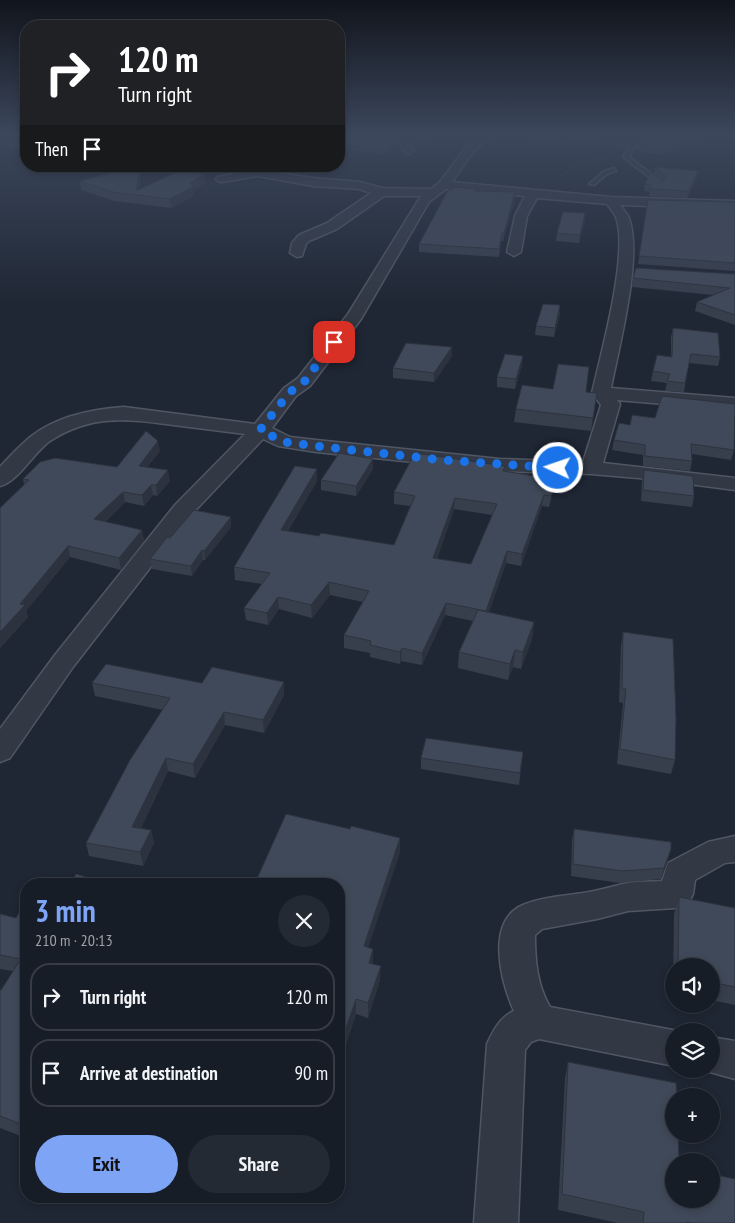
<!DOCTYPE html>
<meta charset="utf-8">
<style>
:root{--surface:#171d27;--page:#242a33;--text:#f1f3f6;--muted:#9ea2a7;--line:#363b44;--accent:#7ea4f5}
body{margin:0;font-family:"PT Sans Narrow",sans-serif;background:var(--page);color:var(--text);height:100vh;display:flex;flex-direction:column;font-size:19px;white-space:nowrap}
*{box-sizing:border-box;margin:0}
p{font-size:16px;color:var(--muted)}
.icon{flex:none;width:28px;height:28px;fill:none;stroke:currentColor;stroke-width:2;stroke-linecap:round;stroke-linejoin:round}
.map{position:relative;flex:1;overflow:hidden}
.details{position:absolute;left:20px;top:878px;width:325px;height:325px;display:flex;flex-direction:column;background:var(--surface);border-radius:20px;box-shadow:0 2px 8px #0003,0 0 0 1px var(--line)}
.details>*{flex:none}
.guide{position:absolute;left:20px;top:20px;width:325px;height:152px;border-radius:20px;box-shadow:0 2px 8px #0003,0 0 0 1px var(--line);background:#202124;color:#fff;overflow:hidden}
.controls{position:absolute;left:665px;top:958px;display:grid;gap:10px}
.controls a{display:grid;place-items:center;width:55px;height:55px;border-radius:50%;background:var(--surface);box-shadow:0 2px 8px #0003,0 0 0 1px var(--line);font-size:25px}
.pin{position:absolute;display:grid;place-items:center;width:42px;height:42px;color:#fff;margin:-21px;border-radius:10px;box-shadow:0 2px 8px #0006}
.me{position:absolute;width:55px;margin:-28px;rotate:273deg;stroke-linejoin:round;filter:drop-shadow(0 0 4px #0008)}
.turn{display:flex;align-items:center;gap:18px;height:105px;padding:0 15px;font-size:22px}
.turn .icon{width:65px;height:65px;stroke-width:2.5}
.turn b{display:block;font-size:35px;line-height:42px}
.then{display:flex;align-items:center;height:48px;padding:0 15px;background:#0003;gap:10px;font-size:19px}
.round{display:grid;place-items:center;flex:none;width:52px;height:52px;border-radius:26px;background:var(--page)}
.overview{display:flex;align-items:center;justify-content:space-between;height:85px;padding:0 15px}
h1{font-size:30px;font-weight:800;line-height:38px;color:var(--accent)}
.action{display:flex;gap:10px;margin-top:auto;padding:10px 15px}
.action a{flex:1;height:58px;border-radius:30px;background:var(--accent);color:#111;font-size:20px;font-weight:800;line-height:58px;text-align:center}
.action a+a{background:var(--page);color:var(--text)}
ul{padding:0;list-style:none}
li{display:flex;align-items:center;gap:15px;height:68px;margin:0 10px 8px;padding:0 5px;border:2px solid var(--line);border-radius:20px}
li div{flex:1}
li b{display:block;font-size:19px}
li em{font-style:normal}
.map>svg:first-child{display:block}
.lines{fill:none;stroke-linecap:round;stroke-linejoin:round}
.service-casing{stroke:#505663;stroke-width:3}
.minor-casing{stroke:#505663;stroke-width:3}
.path{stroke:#3e4f53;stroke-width:1;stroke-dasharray:2 2;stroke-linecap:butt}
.service{fill:#323945;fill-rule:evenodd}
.minor{fill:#323945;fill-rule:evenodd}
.wall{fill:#373f4d;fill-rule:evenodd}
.shaded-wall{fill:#2d333e}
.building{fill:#404959;stroke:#2d333e;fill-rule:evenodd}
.route{stroke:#1a73e8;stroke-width:9;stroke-dasharray:0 16.2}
</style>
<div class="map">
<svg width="735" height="1223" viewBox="0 0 735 1223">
<rect width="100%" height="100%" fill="#1f2734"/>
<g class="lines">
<g class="service-casing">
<g id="service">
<polygon points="652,133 659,133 636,144 629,157 663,183 661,186 623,157 632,142"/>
<polygon points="614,168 616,171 607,174 594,185 589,184 603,172"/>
</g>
</g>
<g class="minor-casing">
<g id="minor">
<polygon points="0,133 5,133 26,144 26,151 0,139"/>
<polygon points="418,133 434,133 410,143 414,151 409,154 405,153 399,142"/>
<path d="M483 133H495L474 151 452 182 611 197 735 201V209L620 205C623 209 627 213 629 218 643 256 619 347 611 388L735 398V410L617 400 620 404 603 463 735 478V490L650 479 591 474 500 471 316 452 278 446 263 439 191 515 73 667 10 758 0 762V729L55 655 175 505 245 434C221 431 197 428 173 425 127 419 91 414 50 441 34 452 18 482 0 486V467C10 456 21 444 33 435 58 416 94 409 124 407L255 424 284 388 298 378 348 314 421 196H384L337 229 309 241 306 244 302 256 297 257 290 253 292 243 299 235 327 223 371 193 359 189 313 186 258 176 222 182 218 181 216 179 218 177 243 171 258 170 313 178 360 182 382 188 431 189 440 182 466 147ZM446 189 525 196 515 216 507 252 514 256 521 252 527 216 537 198 607 204C610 208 614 213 616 217 629 254 601 353 592 393L601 405 583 462 500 459 316 440 290 437 272 428 296 396 310 386 361 319 429 202Z"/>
<polygon points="61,166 74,166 76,168 70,171"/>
<path d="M735 836V862L725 863 695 880 693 894 688 904 676 908 628 911 597 919 542 929 535 935C535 960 537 985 550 1007L678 1031H674V1066L539 1039 531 1042 525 1050 518 1223H474L487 1044C493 1031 500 1017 514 1011 501 982 485 921 523 905 541 897 564 896 583 893 598 891 613 886 628 883 639 881 651 882 662 881L668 863 708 842Z"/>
<polygon points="711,1037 735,1041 735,1079 699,1069 711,1069"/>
</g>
</g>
<polyline class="path" points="554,180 580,164 612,156"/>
<use href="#service" class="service"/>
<use href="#minor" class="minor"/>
</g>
<g class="wall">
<polygon points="342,133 413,133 399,140 399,146 385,155 339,148 339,135"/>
<polygon points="512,133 647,133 631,140 626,148 610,146 586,139 571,145"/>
<polygon points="652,133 717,133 662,155 635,150 636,144"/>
<polygon points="655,167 698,171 697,178 687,198 649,196 650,192 644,191 645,184 663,181 654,174"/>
<polygon points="141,174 139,190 204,174 205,183 193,191 194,196 171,208 114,201 81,190 80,181"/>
<polygon points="475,191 515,200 503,241 501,241 499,257 419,252 419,244"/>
<polygon points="648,200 735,202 735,271 638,264"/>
<polygon points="585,213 579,243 556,241 557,233"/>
<polygon points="735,274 735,325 695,311 697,302 713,295 632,287 633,278"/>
<polygon points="560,305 560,314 554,337 535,335 536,326"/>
<polygon points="673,328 720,357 718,366 689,363 684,392 665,391 667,383 651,381 653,371 671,357 671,337"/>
<polygon points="452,356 434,382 393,378 393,368"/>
<polygon points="522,365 515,389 497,387 497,377"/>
<polygon points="597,393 591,431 514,422 516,409"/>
<polygon points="619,423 734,450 731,460 692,454 692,461 690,471 643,466 643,455 612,450 614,440"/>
<polygon points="160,451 147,467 170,481 157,496 153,495 144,506 125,502 105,522 142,530 144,541 121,570 70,557 26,611 28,617 0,648 0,508 24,485 23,479 117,467"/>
<path d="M505 466V472L555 479 553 490 549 507 542 506 521 566 506 563 489 612 534 622 532 639 521 669 513 667 508 680 458 668 459 652 473 621 445 615 422 665 401 661 400 664 370 657V653L344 648V635L363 602 330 595 312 618 279 609 268 625 246 620 244 608 262 584 235 580 234 567 317 481 288 531 319 536 394 545 410 506 394 504V492ZM454 509 492 515 471 564 437 559Z"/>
<polygon points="373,469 356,496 321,490 321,480"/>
<polygon points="644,470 694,496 692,507 641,501 642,480"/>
<polygon points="231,527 205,560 203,560 192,576 152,569 150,559 170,538"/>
<polygon points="623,632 675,760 671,774 617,764 623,703 619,702 621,646"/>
<polygon points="92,683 202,683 284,695 264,733 225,725 195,778 168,771 141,828 151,830 154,843 143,866 89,856 86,843 163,710 95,696"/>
<polygon points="523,752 519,785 421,769 421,758"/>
<polygon points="350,829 400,838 400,852 368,947 373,964 380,980 368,1018 356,1014 339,1065 339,884 255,884 255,883"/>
<polygon points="574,829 668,861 661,879 620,883 571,876 572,840"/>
<polygon points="679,897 735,908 735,1005 711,1000 711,966 674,966 674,983 673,982 674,914"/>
<polygon points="26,901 26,1138 0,1128 0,990 1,990 13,971 0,969 0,914 16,918"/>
<polygon points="568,1062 674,1199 735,1223 618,1223 558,1210 565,1078"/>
</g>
<g class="shaded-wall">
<polygon points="405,133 413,133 398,140 398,137"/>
<polygon points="636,133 647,133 631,140 626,148 627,142 632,135"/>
<polygon points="704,133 717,133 662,155 663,150"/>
<polygon points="587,134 586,139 571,145 571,139"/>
<polygon points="399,142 399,146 385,155 385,151"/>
<polygon points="140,166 141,174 138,195 136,191"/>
<polygon points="698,171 697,178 687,198 689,191"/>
<polygon points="204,174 205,183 193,191 194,196 171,208 170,199 190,183"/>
<polygon points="515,192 515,200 503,241 504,233"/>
<polygon points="585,213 585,221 579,243 580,235"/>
<polygon points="560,305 560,314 554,337 555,328"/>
<polygon points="452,347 452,356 434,382 434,373"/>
<polygon points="523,356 522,365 515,389 516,379"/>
<polygon points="158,441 160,451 140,476 139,466"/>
<polygon points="373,459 373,469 356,496 356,486"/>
<polygon points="317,469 317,481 282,541 281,530"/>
<polygon points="168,470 170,481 157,496 156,485"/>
<polygon points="151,485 153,495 144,506 142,495"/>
<polygon points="123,492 125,502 96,530 94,519"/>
<polygon points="544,495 542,506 521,566 522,554"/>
<polygon points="455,498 454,509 433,570 433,558"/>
<polygon points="231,517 231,527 205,560 204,551"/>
<polygon points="142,530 144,541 121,570 119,558"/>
<polygon points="68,546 70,557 26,611 28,617 0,648 0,632 20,604"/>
<polygon points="202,550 203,560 192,576 191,566"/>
<polygon points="507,551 506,563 485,623 486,611"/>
<polygon points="329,582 330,595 312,618 311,605"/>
<polygon points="278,597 279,609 268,625 267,613"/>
<polygon points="446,603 445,615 422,665 422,653"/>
<polygon points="534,622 532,639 521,669 523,652"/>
<polygon points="402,648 401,661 400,664 400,652"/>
<polygon points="515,650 513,667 508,680 510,664"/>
<polygon points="284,682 284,695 264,733 263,720"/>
<polygon points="224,712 225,725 195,778 193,764"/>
<polygon points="166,758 168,771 135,840 132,827"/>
<polygon points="151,830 154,843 143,866 140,852"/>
<polygon points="400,838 400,852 364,960 364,946"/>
<polygon points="671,849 668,861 661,879 664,868"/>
<polygon points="373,949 373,963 369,977 369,963"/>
<polygon points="381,966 380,980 368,1018 368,1003"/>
<polygon points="356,999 356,1014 339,1065 339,1049"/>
</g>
<g class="building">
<polygon points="342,133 405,133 398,137 399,142 385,151 339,144 339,135"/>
<polygon points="540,133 636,133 632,135 627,142 610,140 587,134 571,139"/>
<polygon points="652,133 704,133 663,150 636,144 638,140"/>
<polygon points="136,166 140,166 136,191 179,171 204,174 190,183 193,187 170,199 113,192 80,181"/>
<polygon points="655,167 698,171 689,191 650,189 651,185 645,184 650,172 662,182 667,178 666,176"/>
<polygon points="453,187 475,189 475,191 515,192 504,233 502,233 499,249 419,244 448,190 452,190"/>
<polygon points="648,200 735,202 735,263 639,256"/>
<polygon points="563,212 585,213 580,235 557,233"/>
<polygon points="636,268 735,274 735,315 697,302 730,288 633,278"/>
<polygon points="543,304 560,305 555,328 536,326"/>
<polygon points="673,328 718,333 720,357 691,354 685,383 667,381 670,374 653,371 657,355 672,357"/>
<polygon points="406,343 452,347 434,373 393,368"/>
<polygon points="505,354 523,356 516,379 497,377"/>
<polygon points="558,364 589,367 586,392 597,393 593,418 516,409 522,385 553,389"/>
<polygon points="662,396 735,404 734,450 691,444 692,461 645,456 645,445 614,440 619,423 630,425 632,415 655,418"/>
<polygon points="146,431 158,441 139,466 168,470 156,485 151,485 142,495 123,492 94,519 142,530 119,558 68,546 20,604 25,605 0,632 0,508 29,480 23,479 40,462 55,458 117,467"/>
<polygon points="339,453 373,459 356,486 321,480"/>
<path d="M415 453 505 466 503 471 555 479 551 496 544 495 522 554 507 551 486 611 446 603 422 653 402 648 400 652 370 645 371 641 344 635 369 591 329 582 311 605 278 597 267 613 244 608 270 573 234 567 295 466 317 469 281 530 319 536 321 533 394 545 415 496 394 492ZM455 498 497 504 471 564 433 558Z"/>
<polygon points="644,470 693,476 694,496 643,490"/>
<polygon points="194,510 231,517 204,551 202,550 191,566 150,559 167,537 170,538"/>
<polygon points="478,610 534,622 523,652 515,650 510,664 459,652"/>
<polygon points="623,632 673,639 676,719 675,760 620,749 626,689 622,688"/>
<polygon points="106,664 202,683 212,667 284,682 263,720 224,712 193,764 166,758 132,827 151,830 140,852 86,843 130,760 170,698 92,683"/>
<polygon points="426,738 523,752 520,773 421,758"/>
<polygon points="286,814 350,829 351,826 400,838 364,946 373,949 369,963 381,966 368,1003 356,999 339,1049 339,884 258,884 255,883"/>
<polygon points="574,829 671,842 671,849 664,868 622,871 573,864"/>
<polygon points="76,874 110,884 70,884"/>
<polygon points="679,897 735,908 735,987 711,982 711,966 678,966"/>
<polygon points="26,901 26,1126 0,1116 0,990 1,990 21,959 0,955 0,914 16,918"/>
<polygon points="568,1062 676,1083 677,1096 674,1096 674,1134 678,1134 679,1161 674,1161 674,1199 711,1199 711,1174 735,1179 735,1223 690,1223 687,1222 687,1223 643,1223 644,1212 562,1194"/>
</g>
<linearGradient id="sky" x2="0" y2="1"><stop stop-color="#11151d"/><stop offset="0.44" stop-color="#3c475c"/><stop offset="1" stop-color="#3c475c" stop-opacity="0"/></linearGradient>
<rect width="735" height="305" fill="url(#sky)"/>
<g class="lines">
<polyline class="route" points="334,342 304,382 290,392 260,430 284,442 316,446 442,460 558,468"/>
</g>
</svg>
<div class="controls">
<a><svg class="icon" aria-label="sound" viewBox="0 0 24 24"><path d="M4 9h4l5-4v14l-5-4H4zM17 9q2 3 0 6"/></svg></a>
<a><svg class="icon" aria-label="layers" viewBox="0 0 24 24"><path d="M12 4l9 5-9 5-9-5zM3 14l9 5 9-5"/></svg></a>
<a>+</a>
<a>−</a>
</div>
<div class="pin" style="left:334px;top:342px;background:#d93025"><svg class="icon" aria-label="arrive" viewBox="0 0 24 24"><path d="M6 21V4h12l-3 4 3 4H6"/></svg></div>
<svg class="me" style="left:558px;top:468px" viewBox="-20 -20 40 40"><circle r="17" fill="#1a73e8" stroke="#fff" stroke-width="3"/><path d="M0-11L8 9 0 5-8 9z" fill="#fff"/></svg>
<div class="guide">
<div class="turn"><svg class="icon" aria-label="right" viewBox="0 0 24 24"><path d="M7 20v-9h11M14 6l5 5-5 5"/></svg><div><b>120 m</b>Turn right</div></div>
<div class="then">Then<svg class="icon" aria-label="arrive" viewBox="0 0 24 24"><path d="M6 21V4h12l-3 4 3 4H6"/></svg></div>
</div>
<section class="details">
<div class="overview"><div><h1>3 min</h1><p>210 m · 20:13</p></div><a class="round"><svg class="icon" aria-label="close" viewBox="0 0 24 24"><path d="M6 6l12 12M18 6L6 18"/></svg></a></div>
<ul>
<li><svg class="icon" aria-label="right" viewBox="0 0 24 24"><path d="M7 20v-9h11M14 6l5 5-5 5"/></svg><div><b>Turn right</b></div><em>120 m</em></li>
<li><svg class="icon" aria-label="arrive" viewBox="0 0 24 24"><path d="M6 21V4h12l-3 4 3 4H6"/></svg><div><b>Arrive at destination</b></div><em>90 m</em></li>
</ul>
<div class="action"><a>Exit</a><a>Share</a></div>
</section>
</div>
